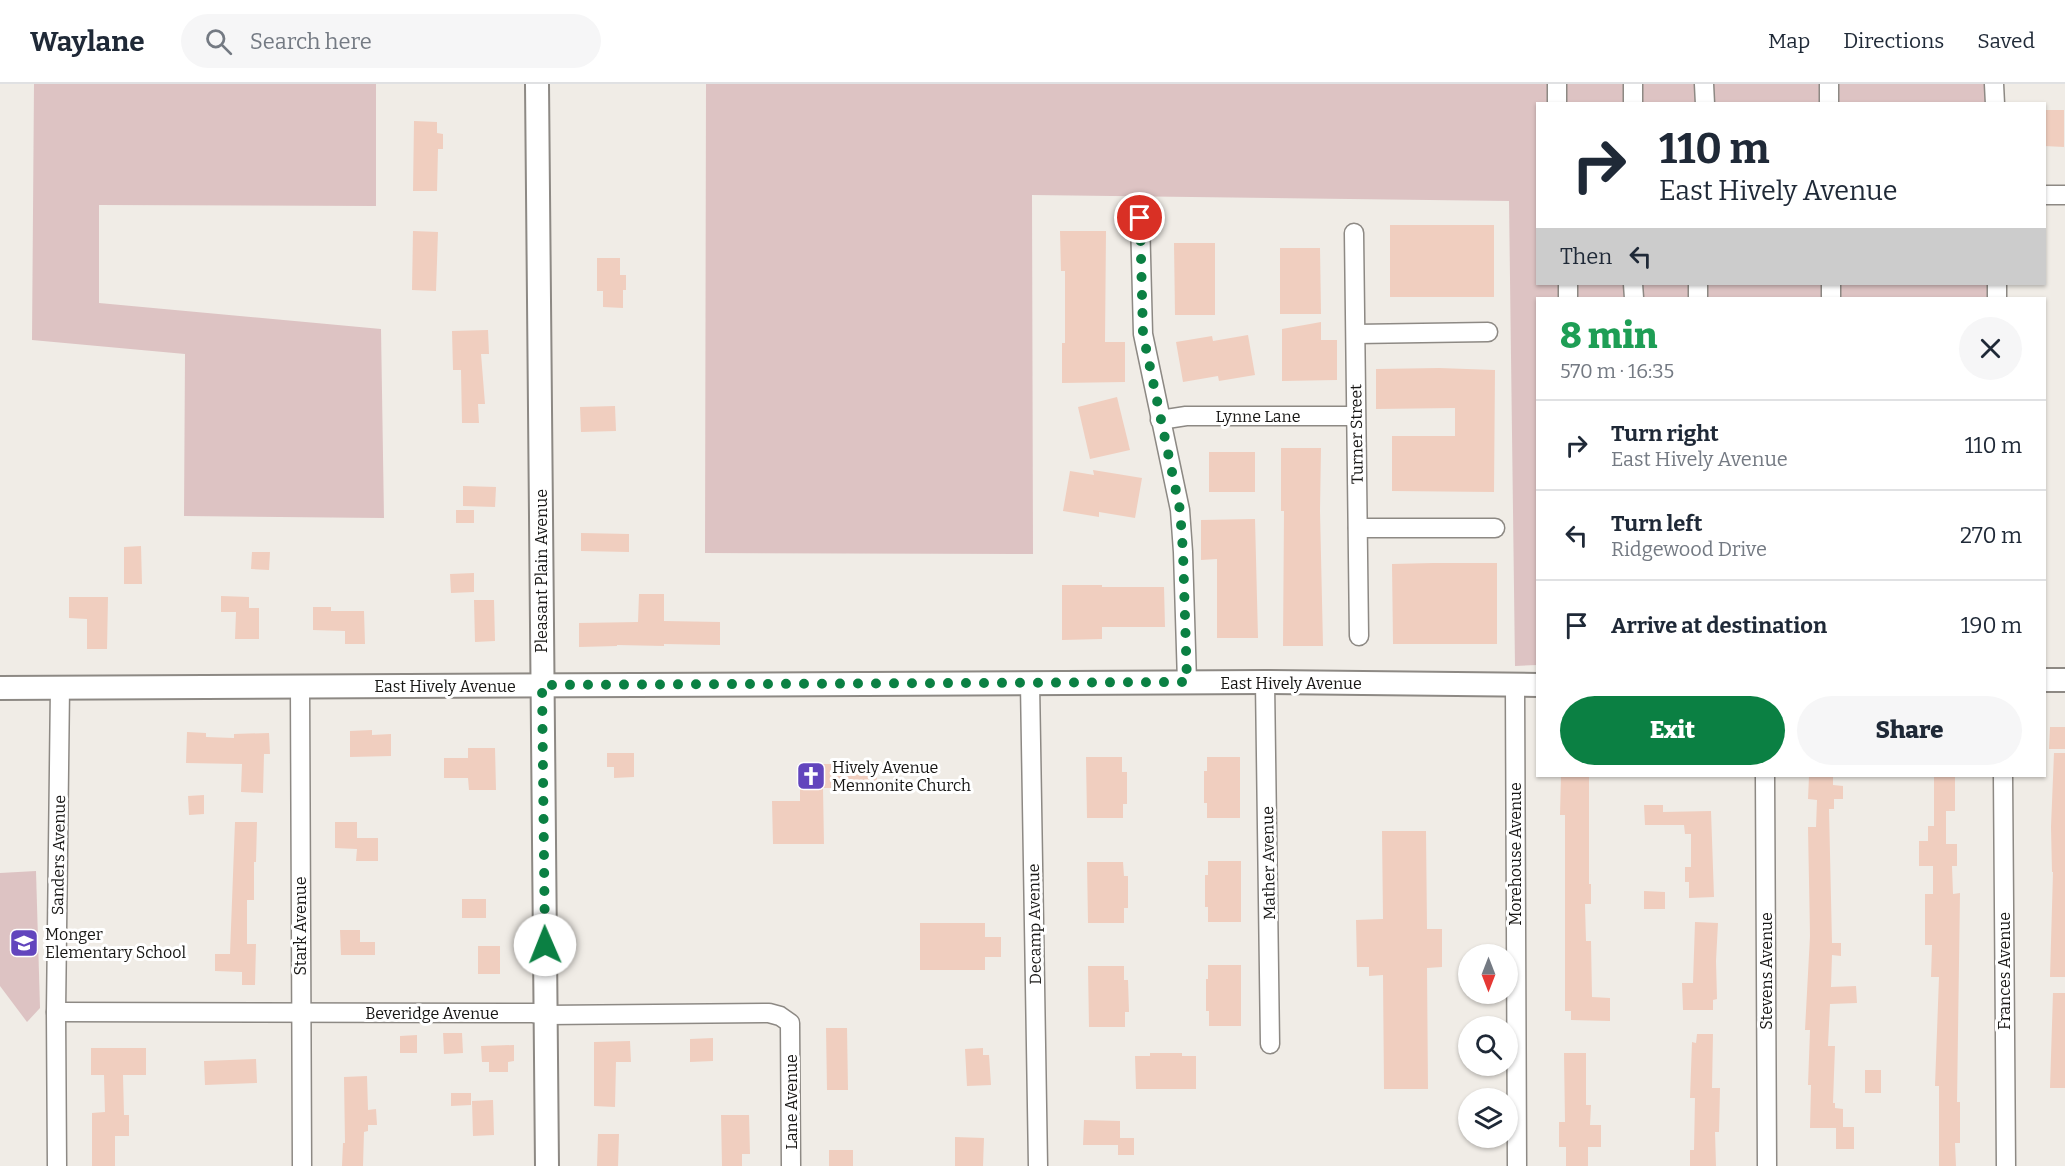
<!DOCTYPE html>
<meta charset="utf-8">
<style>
:root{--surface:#fff;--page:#f6f6f7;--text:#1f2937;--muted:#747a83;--line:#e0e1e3;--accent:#0b8043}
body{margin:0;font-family:Bitter,serif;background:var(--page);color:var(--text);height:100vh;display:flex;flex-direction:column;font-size:22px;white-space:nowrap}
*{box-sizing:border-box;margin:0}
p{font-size:20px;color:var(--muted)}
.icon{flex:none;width:33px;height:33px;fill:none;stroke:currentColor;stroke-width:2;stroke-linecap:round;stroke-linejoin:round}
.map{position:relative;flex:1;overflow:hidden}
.details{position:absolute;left:1536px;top:213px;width:510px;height:480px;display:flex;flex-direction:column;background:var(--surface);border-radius:0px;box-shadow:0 2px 4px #0004}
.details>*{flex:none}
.top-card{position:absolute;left:1536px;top:18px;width:510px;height:183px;border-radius:0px;box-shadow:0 2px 4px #0004;background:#fff;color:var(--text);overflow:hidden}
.needle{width:39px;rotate:180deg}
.buttons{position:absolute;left:1458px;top:860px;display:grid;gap:12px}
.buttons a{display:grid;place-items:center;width:60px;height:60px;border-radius:50%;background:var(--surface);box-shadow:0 2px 4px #0004;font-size:30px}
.pin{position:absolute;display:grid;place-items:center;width:51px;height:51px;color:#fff;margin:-26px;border:3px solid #fff;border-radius:50%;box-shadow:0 2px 6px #0007}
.me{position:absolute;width:66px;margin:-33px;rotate:359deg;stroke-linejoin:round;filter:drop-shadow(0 0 4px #0008)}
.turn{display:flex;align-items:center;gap:21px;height:126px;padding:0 24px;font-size:27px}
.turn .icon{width:78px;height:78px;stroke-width:2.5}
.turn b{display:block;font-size:42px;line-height:51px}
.then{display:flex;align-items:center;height:57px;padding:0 24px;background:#0003;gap:12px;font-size:22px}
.round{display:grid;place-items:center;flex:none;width:63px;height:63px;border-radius:32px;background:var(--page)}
.head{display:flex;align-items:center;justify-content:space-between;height:102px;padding:0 24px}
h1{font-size:36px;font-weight:800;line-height:45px;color:#1e9e55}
.action{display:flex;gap:12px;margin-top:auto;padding:12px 24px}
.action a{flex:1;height:69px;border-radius:36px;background:var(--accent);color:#fff;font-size:24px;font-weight:800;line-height:69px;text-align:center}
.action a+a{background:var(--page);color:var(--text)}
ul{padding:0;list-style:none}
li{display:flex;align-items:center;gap:18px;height:90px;padding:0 24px;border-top:2px solid var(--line)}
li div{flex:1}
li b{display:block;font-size:22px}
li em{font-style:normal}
header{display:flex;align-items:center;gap:36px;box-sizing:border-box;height:84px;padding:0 30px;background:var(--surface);border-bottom:2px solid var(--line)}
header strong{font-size:28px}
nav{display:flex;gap:33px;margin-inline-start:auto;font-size:21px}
.search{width:420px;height:54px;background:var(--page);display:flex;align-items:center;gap:15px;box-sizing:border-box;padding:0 21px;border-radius:33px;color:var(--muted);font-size:22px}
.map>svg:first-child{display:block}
.green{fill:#ddc3c3}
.building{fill:#f0cebf}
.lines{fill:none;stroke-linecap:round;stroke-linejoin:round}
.minor-casing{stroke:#8d8984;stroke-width:21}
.tertiary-casing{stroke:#8d8984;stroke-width:26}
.minor{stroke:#fff;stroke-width:18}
.tertiary{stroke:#fff;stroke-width:22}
.route{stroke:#0b8043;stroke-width:10;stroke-dasharray:0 18}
.labels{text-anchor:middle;stroke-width:6;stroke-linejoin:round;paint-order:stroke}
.street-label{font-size:16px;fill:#171614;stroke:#fff}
.poi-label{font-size:16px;fill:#171614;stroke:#fff;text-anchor:start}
</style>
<header>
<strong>Waylane</strong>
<div class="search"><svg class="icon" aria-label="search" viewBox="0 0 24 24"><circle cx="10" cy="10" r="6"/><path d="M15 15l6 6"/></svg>Search here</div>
<nav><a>Map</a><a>Directions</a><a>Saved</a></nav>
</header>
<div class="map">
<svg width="2065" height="1082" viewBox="0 0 2065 1082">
<rect width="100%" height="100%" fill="#f0ece6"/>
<g class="green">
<polygon points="34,0 376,0 376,122 99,121 99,219 381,245 384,434 184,432 185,270 32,256"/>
<polygon points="706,0 1987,0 1987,20 1538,20 1538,200 1989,200 1989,214 1538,214 1537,581 1515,582 1509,117 1032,111 1033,470 705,469"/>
<polygon points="36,787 40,924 27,938 0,902 0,789"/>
</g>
<g class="building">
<polygon points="2044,26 2064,26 2064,63 2044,62"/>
<polygon points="414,37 437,38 437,49 443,50 443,65 438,65 437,107 413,107"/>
<rect x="1390" y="141" width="104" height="72"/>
<polygon points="413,147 438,148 436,207 412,206"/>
<polygon points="1060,147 1106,147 1105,258 1125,258 1125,298 1062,299 1062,259 1065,259 1065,187 1061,187"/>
<polygon points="1174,159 1215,159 1215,231 1175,231"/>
<polygon points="1280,164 1320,164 1321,230 1280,230"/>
<polygon points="597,174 620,174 620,191 626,191 626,206 623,206 623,224 603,223 603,207 597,207"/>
<polygon points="1321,238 1321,256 1337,256 1337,296 1282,297 1282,245"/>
<polygon points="488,246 489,270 481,270 485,320 478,320 479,339 462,339 461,286 453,286 452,247"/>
<polygon points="1248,251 1255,291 1219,297 1218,292 1183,298 1176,258 1212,252 1213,257"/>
<polygon points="1439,284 1495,286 1494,408 1392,407 1392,352 1455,352 1455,324 1376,325 1376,285"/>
<polygon points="1117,313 1130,366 1090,375 1078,323"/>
<polygon points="615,322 616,347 581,348 580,323"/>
<polygon points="1281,364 1321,364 1320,427 1323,562 1283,562 1284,427 1281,427"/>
<rect x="1209" y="368" width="46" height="40"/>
<polygon points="1093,386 1142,394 1135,434 1099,428 1099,433 1063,427 1070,387 1094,391"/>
<polygon points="463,402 496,403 495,423 463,422"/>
<rect x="456" y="426" width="18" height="13"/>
<polygon points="1255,435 1258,554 1217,554 1217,475 1201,476 1201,436"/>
<polygon points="581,449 629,450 629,468 581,467"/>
<polygon points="141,462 142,500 124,500 124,463"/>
<polygon points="252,468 270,468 269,486 251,485"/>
<polygon points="1433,479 1497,479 1497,560 1393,560 1392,480"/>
<polygon points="474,489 474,508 451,509 450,490"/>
<polygon points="1062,501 1102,501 1102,503 1164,503 1165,543 1102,543 1102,555 1062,556"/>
<polygon points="639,510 664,510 664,537 720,538 720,561 664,560 664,562 617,561 617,562 579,563 579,539 638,538"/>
<polygon points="221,512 249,513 249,524 259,524 259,555 235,555 236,528 221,528"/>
<polygon points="69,513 108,513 107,565 87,565 87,535 69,534"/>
<polygon points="474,516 494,516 495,557 475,558"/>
<polygon points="313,523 331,523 331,527 364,527 365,560 345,560 345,547 313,546"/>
<polygon points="2050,643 2065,643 2065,665 2049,665"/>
<polygon points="372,646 372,651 391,650 391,672 350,673 350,647"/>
<polygon points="187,648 206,649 206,653 234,654 234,650 269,649 270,670 264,670 263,709 241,708 242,680 186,679"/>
<polygon points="468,664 495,664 496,706 469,706 468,694 444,694 444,674 468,674"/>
<polygon points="607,669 634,669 634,693 614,694 614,683 607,683"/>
<polygon points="2054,669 2065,669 2065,893 2050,893 2053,788 2052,788 2051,743"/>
<polygon points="1086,673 1122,673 1122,688 1127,688 1127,720 1123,720 1123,734 1087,734"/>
<polygon points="1207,673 1240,673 1240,734 1207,734 1207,719 1204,719 1204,687 1207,687"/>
<polygon points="800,680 877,680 877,704 823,704 824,760 773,760 772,717 800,717"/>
<polygon points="1561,692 1589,692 1589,800 1591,800 1591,820 1585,820 1586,857 1591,857 1592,913 1610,914 1610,937 1571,936 1571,927 1565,927 1565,731 1560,731"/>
<polygon points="1809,692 1833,692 1833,701 1843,702 1843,715 1834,715 1834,725 1829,725 1832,859 1841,859 1841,872 1832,871 1831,903 1856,902 1857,919 1830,920 1828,962 1835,962 1833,1019 1835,1019 1835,1024 1843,1025 1843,1043 1854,1043 1854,1065 1836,1065 1836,1044 1810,1044 1811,1001 1808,1001 1810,946 1805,946 1810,852 1808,743 1816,743 1817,716 1808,715"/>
<polygon points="1934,692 1955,692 1955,727 1946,727 1946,760 1957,760 1957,782 1952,782 1953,810 1960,809 1957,1018 1960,1018 1960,1059 1955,1059 1956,1082 1939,1082 1939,1002 1935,1002 1939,893 1931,893 1932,861 1925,861 1925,810 1933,810 1933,782 1919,782 1919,757 1928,757 1928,742 1934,742"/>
<polygon points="204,711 204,730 189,731 188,712"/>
<polygon points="1644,721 1663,721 1663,728 1711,727 1714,813 1689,814 1689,798 1685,798 1685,783 1691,783 1691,750 1685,750 1684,741 1645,741"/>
<polygon points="235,738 257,738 256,778 254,778 254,816 247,816 247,860 256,860 255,901 242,901 242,888 215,887 215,870 230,870"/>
<polygon points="335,738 357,738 357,754 378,754 378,777 356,777 357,765 335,764"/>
<polygon points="1382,747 1426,747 1427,845 1442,845 1442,883 1427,884 1428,1005 1384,1005 1383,891 1369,892 1369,883 1357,883 1356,836 1383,835"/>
<polygon points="1208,777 1241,777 1241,838 1208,838 1208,823 1205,823 1205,791 1208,791"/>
<polygon points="1087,778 1123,778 1124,792 1128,792 1128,824 1124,824 1124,839 1088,839"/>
<polygon points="1644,807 1665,808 1665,825 1644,825"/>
<rect x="462" y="815" width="24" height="19"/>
<polygon points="1695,838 1718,839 1716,877 1717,915 1713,916 1713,926 1683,926 1682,899 1693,899"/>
<polygon points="920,839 985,839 985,853 1001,853 1001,873 985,873 985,886 920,886"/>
<polygon points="340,846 360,846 360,858 375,858 375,871 341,871"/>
<rect x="478" y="862" width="22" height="28"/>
<polygon points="1208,881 1241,881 1241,942 1209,942 1209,927 1206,927 1206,895 1208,895"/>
<polygon points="1088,882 1124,882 1124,896 1128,896 1129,928 1125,928 1125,943 1089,943"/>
<polygon points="2053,909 2065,909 2065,1004 2050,1004"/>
<polygon points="826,944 847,944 848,1006 827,1006"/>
<polygon points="443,949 462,949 463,969 444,970"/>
<polygon points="1697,950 1713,950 1712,1004 1720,1004 1719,1048 1715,1048 1716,1082 1690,1082 1690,1066 1694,1066 1695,1014 1690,1014 1692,958 1696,959"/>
<polygon points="417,951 417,969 400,969 400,952"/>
<polygon points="713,954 713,977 690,978 690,955"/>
<polygon points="630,957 631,978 616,978 615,1023 594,1022 594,958"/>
<polygon points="514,961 514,977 508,978 508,988 489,988 489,978 482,978 481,962"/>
<polygon points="91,964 146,964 146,991 123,991 124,1031 129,1031 129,1052 115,1052 115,1082 92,1082 92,1029 105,1028 104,991 91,991"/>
<polygon points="983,964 983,971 989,971 991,1001 967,1002 965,965"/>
<polygon points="1150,969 1182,969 1182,972 1196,972 1196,1005 1136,1005 1135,972 1150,972"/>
<polygon points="1564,969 1586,969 1586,1021 1591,1021 1590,1041 1601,1041 1601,1063 1588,1063 1588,1082 1566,1082 1566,1063 1559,1063 1559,1038 1565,1038"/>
<polygon points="256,975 257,999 205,1001 204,977"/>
<rect x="1865" y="986" width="16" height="23"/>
<polygon points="367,992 368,1026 376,1025 377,1041 368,1041 368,1047 364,1048 363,1082 342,1082 343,1059 345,1059 344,993"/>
<polygon points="451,1009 471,1009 471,1021 451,1022"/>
<polygon points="493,1016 494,1051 473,1052 472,1017"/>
<polygon points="721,1031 749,1031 750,1070 742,1070 742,1082 722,1082"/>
<polygon points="1084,1036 1120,1037 1120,1054 1134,1054 1134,1071 1118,1071 1118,1061 1083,1061"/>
<polygon points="598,1050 619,1050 618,1082 597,1082"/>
<polygon points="955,1053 984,1054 983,1082 955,1082"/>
<rect x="829" y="1066" width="24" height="16"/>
</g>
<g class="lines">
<g class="minor-casing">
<g id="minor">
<polyline points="1557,0 1557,20"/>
<polyline points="1633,0 1633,20"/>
<polyline points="1704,0 1705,20"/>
<polyline points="1829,0 1829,20"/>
<polyline points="1994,0 1995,20"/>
<polyline points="2044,111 2065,111"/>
<polyline points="1140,133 1143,250 1180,426 1183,468 1187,598"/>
<polyline points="1354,149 1359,552"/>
<polyline points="1568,200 1568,214"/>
<polyline points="1633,200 1634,214"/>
<polyline points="1831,200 1831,214"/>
<polyline points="1997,200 1997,214"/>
<polyline points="1698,214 1698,200"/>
<polyline points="1356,250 1488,248"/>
<polyline points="1160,336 1186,332 1355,332"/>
<polyline points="1358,444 1495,444"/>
<polyline points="1265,598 1270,960"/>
<polyline points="1030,599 1038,1082"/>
<polyline points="300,602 302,1082"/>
<polyline points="1515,602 1517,1082"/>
<polyline points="1765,692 1767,1082"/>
<polyline points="2003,692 2006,1082"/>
<polyline points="56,928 533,929 546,931 769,929 780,932 790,939 791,1082"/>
<polyline points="57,1082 56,928 60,603"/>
</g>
</g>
<g class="tertiary-casing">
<g id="tertiary">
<polyline points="537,0 547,1082"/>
<polyline points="2044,596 2065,596"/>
<polyline points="0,604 1265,598 1538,601"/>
</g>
</g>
<use href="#minor" class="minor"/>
<use href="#tertiary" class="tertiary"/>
</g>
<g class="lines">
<polyline class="route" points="545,861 542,601 1187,598 1183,468 1180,426 1143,250 1140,134"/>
</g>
<defs>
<g id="church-square" transform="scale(1.5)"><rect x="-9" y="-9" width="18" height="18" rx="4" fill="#6245bd" stroke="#fff"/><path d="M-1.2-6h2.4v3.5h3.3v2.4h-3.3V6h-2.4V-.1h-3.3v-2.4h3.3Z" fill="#fff"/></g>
<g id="school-square" transform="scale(1.5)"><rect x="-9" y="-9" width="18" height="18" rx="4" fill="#6245bd" stroke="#fff"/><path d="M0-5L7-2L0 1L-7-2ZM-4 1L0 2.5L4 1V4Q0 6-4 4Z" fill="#fff"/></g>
</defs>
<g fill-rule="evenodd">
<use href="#church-square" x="811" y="692"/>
<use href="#school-square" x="24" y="859"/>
</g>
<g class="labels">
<g class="street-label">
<text x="1258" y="338">Lynne Lane</text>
<text transform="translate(1356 350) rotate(-91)" y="6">Turner Street</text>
<text transform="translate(541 487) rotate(-90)" y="6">Pleasant Plain Avenue</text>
<text x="1291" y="605">East Hively Avenue</text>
<text x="445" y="608">East Hively Avenue</text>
<text transform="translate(1515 770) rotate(-90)" y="6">Morehouse Avenue</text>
<text transform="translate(58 771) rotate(-89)" y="6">Sanders Avenue</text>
<text transform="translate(1268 779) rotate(-91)" y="6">Mather Avenue</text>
<text transform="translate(1034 840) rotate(-91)" y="6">Decamp Avenue</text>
<text transform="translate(300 842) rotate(-90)" y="6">Stark Avenue</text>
<text transform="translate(1766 887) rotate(-90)" y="6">Stevens Avenue</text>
<text transform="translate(2004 887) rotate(-90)" y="6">Frances Avenue</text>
<text x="432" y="935">Beveridge Avenue</text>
<text transform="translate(791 1018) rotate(-90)" y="6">Lane Avenue</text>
</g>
<g class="poi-label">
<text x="832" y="689">Hively Avenue<tspan x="832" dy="18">Mennonite Church</tspan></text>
<text x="45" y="856">Monger<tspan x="45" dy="18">Elementary School</tspan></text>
</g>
</g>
</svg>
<div class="buttons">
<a><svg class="needle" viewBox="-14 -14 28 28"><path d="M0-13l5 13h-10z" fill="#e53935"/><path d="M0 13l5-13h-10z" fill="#747a83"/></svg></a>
<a><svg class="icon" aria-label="search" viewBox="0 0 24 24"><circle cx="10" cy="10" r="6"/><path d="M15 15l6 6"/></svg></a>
<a><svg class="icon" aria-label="layers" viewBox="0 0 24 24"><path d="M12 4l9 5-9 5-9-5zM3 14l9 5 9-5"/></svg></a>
</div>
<div class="pin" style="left:1140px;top:134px;background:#d93025"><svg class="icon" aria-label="arrive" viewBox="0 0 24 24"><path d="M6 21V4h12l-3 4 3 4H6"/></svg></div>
<svg class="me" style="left:545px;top:861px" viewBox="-20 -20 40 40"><circle r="19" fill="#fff"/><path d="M0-13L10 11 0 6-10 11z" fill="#0b8043"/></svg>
<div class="top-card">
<div class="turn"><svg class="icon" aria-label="right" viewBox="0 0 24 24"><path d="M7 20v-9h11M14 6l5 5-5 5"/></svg><div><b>110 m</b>East Hively Avenue</div></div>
<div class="then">Then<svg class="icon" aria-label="left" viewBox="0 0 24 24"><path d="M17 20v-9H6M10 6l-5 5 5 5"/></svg></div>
</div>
<section class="details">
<div class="head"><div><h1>8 min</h1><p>570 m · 16:35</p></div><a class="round"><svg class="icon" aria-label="close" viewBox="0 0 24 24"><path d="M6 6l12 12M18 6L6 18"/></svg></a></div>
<ul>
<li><svg class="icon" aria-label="right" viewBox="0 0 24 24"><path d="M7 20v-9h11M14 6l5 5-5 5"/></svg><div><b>Turn right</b><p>East Hively Avenue</p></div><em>110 m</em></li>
<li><svg class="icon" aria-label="left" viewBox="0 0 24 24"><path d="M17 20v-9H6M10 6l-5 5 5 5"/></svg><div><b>Turn left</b><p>Ridgewood Drive</p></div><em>270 m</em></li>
<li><svg class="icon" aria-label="arrive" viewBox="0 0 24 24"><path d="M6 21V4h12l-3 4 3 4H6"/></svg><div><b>Arrive at destination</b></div><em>190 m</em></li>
</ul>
<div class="action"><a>Exit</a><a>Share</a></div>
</section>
</div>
